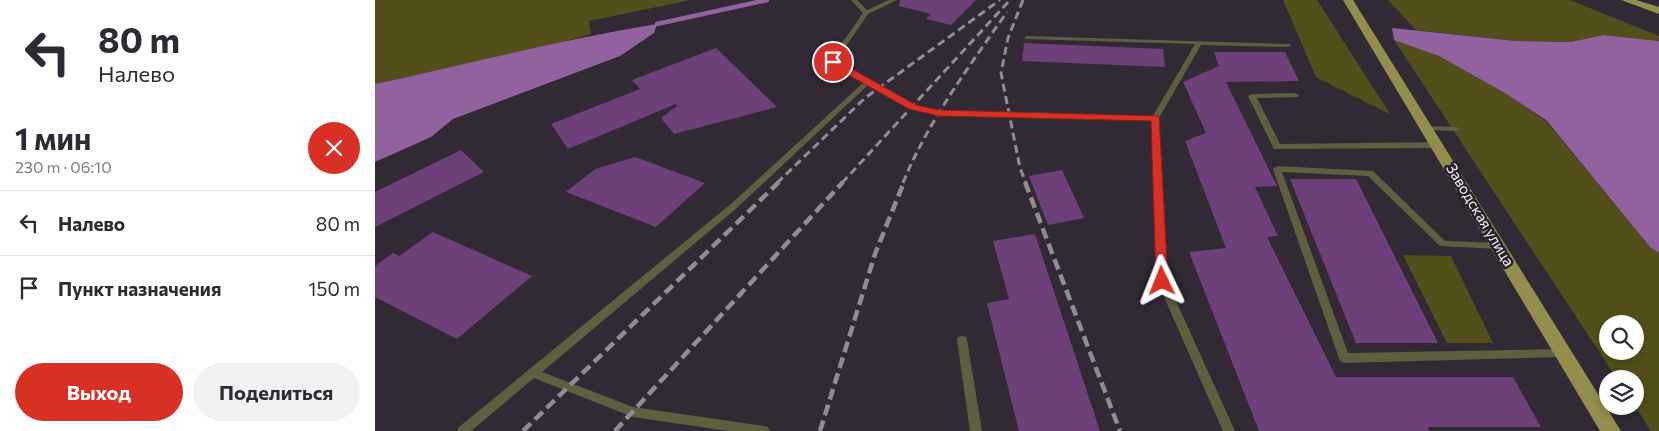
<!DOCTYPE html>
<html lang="ru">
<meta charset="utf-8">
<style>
:root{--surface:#fff;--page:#f2f2f3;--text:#2b2b33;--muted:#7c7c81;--line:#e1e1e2;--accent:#d93025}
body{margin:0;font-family:Commissioner,sans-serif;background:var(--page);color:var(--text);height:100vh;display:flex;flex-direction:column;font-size:19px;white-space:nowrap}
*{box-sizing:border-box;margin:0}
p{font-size:16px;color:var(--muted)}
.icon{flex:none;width:28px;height:28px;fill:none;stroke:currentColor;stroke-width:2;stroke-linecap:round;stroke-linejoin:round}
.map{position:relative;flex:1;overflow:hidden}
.drawer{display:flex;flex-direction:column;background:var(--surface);width:375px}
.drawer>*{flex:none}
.top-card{background:#fff;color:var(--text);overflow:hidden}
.fabs{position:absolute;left:1224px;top:315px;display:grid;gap:10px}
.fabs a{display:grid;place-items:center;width:45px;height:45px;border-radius:50%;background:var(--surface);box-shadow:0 2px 8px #0003;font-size:25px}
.pin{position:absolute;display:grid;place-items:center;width:42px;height:42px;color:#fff;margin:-21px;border:2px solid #fff;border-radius:50%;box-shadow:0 1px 5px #0007}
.me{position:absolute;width:55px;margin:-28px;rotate:358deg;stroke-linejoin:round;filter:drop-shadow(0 0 4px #0008)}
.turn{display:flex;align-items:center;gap:18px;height:105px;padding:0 15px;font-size:22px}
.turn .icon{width:65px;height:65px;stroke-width:2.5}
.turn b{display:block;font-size:35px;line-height:42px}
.round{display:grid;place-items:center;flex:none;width:52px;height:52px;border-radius:26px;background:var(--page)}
.head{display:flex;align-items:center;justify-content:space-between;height:85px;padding:0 15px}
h1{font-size:30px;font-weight:700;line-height:38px}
.action{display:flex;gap:10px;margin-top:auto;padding:10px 15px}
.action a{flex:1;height:58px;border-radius:30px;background:var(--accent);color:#fff;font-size:20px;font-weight:700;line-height:58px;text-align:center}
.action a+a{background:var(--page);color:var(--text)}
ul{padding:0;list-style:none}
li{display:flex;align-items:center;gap:15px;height:65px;padding:0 15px;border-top:1px solid var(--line)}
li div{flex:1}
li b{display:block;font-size:19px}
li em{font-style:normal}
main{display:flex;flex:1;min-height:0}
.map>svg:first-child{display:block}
.green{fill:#524f1a;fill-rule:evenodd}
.water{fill:#91629e}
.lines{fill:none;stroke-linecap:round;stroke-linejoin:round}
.stream{stroke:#91629e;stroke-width:4.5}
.building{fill:#6d4079}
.lane{fill:#5f5e3f;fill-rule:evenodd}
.primary{fill:#928e4c;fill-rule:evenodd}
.rail-far1{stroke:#928b94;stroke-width:3;stroke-dasharray:8 4.5;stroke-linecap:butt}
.rail{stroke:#928b94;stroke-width:4.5;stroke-dasharray:11 5.5;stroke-linecap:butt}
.route{fill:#d93025;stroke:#8d1f18}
.labels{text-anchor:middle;stroke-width:5;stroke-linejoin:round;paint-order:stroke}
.street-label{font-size:15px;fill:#f8f2f9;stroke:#27202a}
</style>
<main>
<section class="drawer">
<div class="top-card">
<div class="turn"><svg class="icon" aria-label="left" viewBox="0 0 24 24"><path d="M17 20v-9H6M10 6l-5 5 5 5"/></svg><div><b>80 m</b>Налево</div></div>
</div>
<div class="head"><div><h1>1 мин</h1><p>230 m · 06:10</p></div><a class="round" style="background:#d93025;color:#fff"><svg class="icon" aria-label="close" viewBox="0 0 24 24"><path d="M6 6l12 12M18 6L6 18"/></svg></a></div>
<ul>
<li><svg class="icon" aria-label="left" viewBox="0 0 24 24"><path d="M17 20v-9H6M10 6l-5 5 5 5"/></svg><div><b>Налево</b></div><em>80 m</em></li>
<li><svg class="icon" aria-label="arrive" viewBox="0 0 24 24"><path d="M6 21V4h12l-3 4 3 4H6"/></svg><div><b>Пункт назначения</b></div><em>150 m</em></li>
</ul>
<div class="action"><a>Выход</a><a>Поделиться</a></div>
</section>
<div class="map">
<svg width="1284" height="431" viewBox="0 0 1284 431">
<rect width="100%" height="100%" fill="#312934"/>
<g class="green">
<polygon points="0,0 316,0 214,21 216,34 159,50 0,84"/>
<polygon points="908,0 942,0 1015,114 941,77"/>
<polygon points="1013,0 1195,0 1284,36 1284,41 1228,35 1196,42 1141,41 1041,30"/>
<path d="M1019 40 1064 56 1128 92 1171 121 1275 247 1284 253V431H1276L1260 406V379H1242ZM1232 324H1260V351H1232Z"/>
<polygon points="1028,255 1076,256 1118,343 1072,343"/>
</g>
<g class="water">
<path d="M282 24 279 33 245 56 78 119 56 137 0 162V84C94 64 188 39 282 24Z"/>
<polygon points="1017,28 1141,41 1196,42 1228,35 1284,41 1284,253 1275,247 1171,120 1128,92 1064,56 1019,40"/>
</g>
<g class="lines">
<polyline class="stream" points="282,24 392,0"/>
</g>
<g class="building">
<polygon points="525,0 601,0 576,25 551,19 556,14 524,6"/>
<polygon points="649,43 788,49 790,67 647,61"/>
<polygon points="341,48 402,107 299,134 286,118 302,106 301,104 193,149 176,124 265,89 257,80"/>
<polygon points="839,52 910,52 924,81 851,82 902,186 880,187 903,236 892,237 961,377 1138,377 1166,427 1053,427 1054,431 884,431 814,252 851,248 810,141 831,133 808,82 844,66"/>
<polygon points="86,150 109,172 0,227 0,192"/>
<polygon points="260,157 330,183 281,227 191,192 220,169"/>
<polygon points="687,170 709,218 673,225 654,176"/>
<polygon points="915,179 981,179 1063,343 981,343"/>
<polygon points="58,232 157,276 82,339 0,297 0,266 18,253 24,256"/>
<polygon points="660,234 725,431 644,431 612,303 634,299 618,241"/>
</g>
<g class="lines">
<g class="lane">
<polygon points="476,0 482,0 492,10 514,0 522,0 493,14 461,61 539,105 564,111 778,116 820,44 650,39 649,38 652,36 915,44 916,45 913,47 826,45 784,118 792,281 860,431 848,431 782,281 776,120 564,115 534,109 493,85 363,207 167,372 258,407 389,426 393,427 395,431 353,431 258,417 159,378 96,431 82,431 84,427 357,203 488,83 454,62 488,13"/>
<polygon points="920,93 924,95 923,97 882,98 905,144 1064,142 1068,145 1064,148 899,149 873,96 877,94"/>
<polygon points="1049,126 1082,127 1086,129 1082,131 1052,130 1048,128"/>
<polygon points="902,166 998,171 1070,241 1124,243 1127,244 1129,246 1127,248 1124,249 1065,246 993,176 907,172 973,353 1187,349 1191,350 1192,353 1191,356 1187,357 969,363 965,361 898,169"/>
<polygon points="587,336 591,337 592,340 607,431 595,431 582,340 583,337"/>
</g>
<g class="primary">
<polygon points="968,0 978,0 1246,431 1225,431"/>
<polygon points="1246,0 1261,0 1284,7 1284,14"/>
</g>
<g class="rail-far1">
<polyline points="648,0 633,38 626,73 645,168 651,183"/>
<polyline points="402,183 490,98 625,0"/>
<polyline points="467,183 635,0"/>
<path d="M528 183C553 121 594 67 632 12"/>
</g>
<g class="rail">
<polyline points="650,182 745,431"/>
<polyline points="148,431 404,182"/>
<polyline points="240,431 468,182"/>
<polyline points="445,431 500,254 529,182"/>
</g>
</g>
<polygon class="route" points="454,60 461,60 541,105 564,110 784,116 793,281 791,285 782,285 781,281 776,121 564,116 534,109 454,64"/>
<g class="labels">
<g class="street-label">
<text transform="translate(1105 215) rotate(59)" y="5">Заводская улица</text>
</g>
</g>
</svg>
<div class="fabs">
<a><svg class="icon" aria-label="search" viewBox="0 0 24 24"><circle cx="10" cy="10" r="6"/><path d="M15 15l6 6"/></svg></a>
<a><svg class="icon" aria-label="layers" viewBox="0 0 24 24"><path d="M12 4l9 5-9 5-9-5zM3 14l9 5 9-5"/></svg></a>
</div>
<div class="pin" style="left:458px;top:62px;background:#d93025"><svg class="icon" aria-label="arrive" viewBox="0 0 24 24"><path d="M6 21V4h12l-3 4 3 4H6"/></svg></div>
<svg class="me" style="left:787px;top:281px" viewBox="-20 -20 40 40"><path d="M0-17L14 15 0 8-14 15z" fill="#d93025" stroke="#fff" stroke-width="4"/></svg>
</div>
</main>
